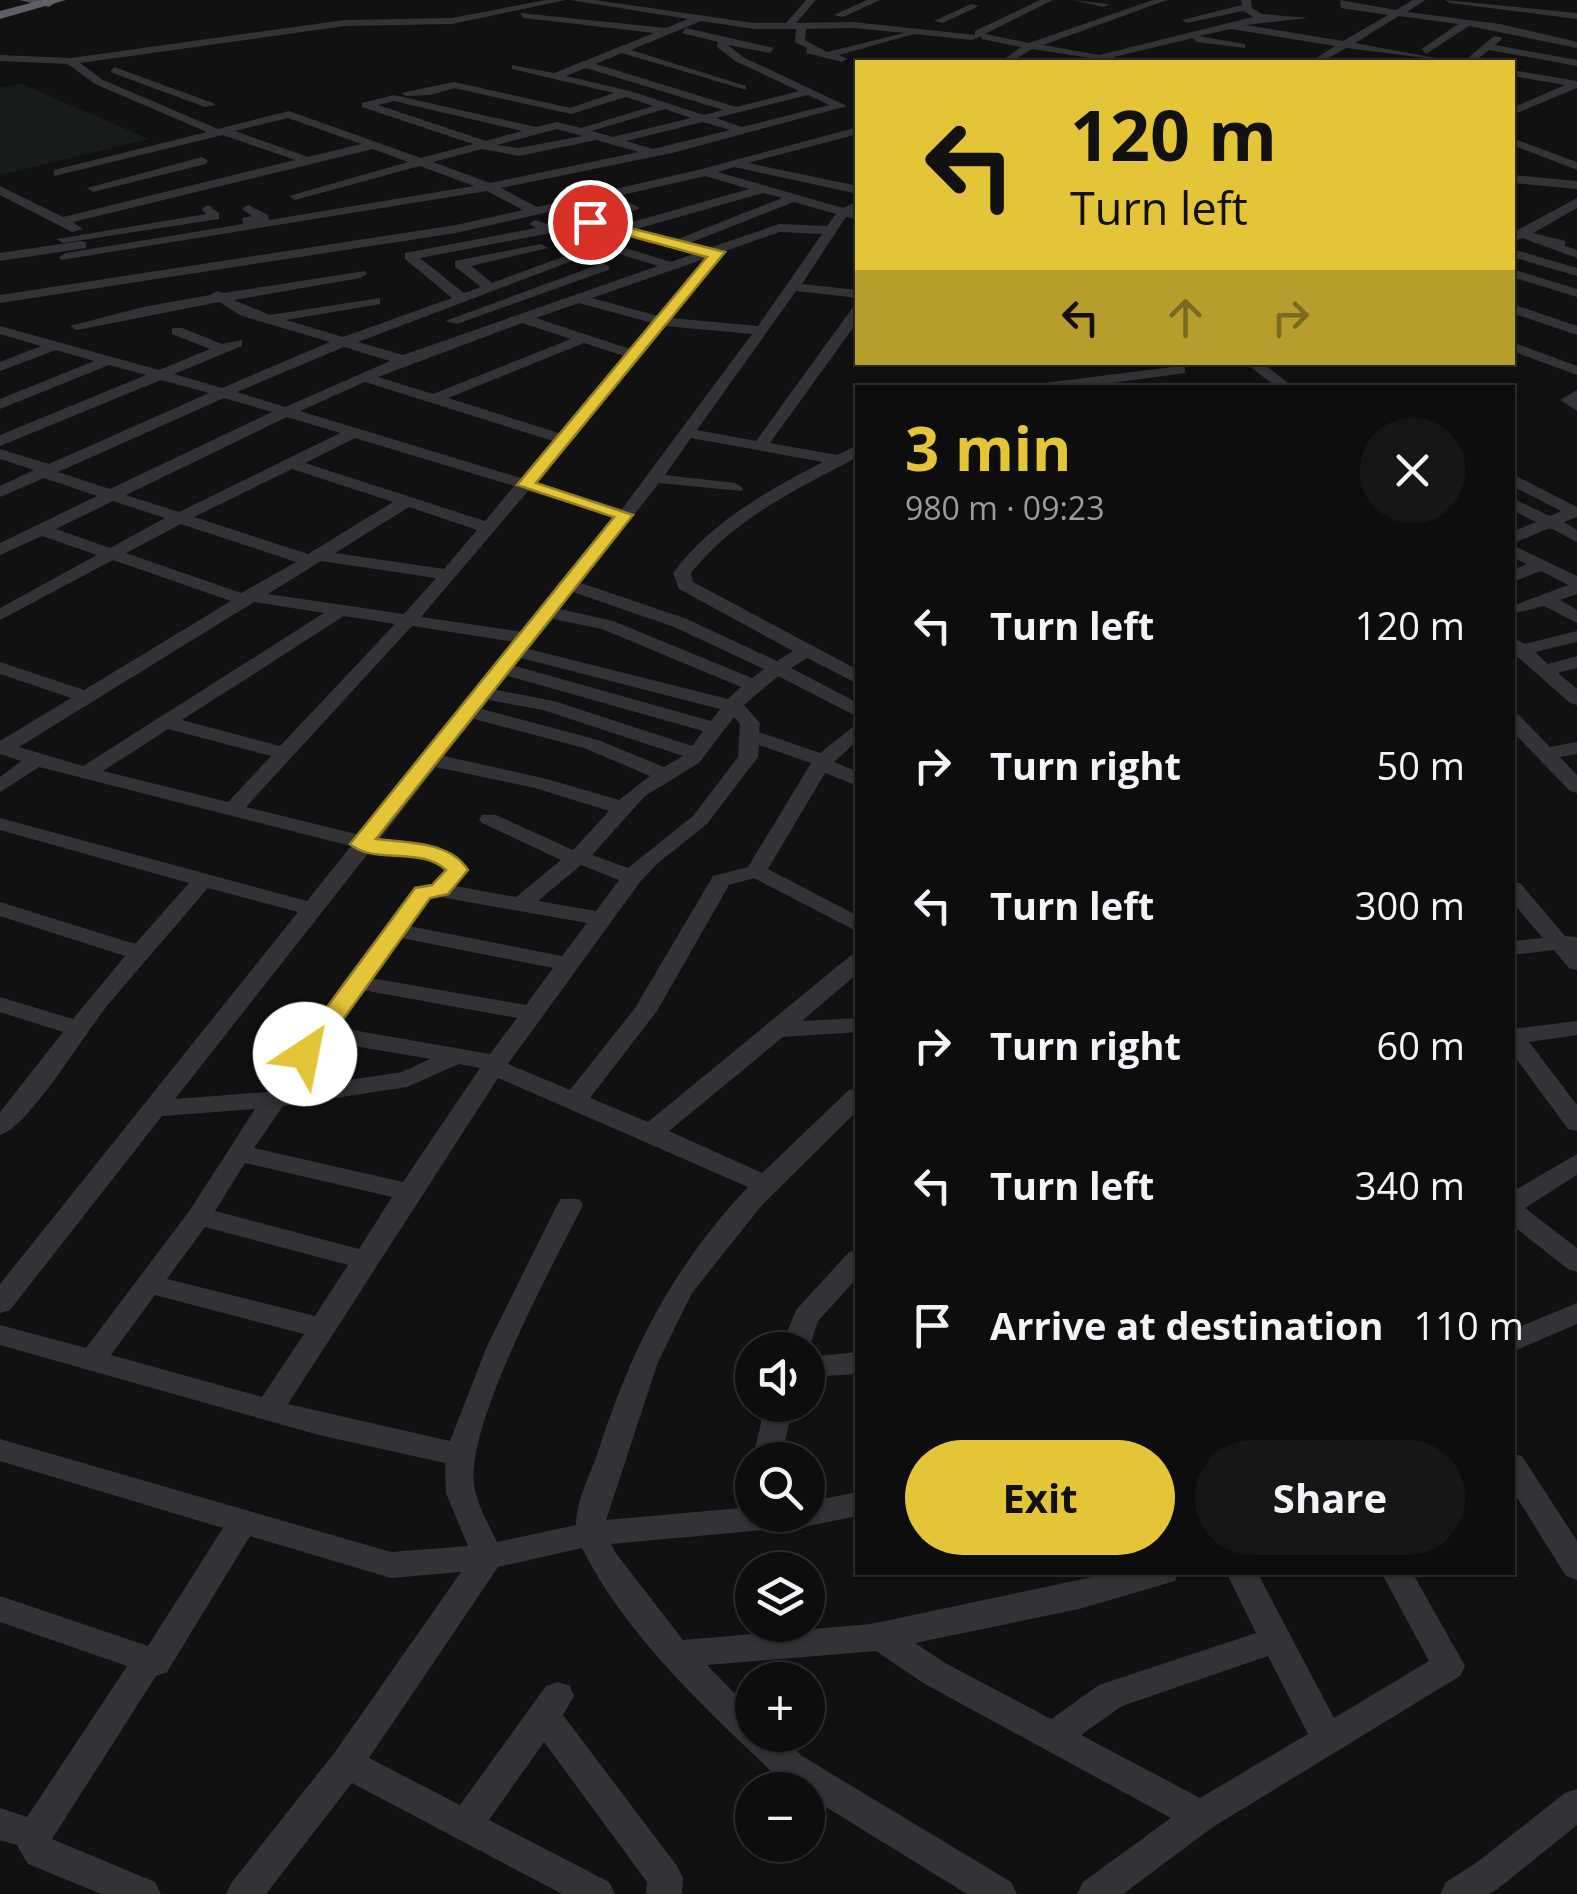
<!DOCTYPE html>
<meta charset="utf-8">
<style>
:root{--surface:#0d0d0e;--page:#161617;--text:#f1f3f6;--muted:#9a9c9e;--line:#2d2d2e;--accent:#e4c537}
body{margin:0;font-family:"Open Sans",sans-serif;background:var(--page);color:var(--text);height:100vh;display:flex;flex-direction:column;font-size:38px;white-space:nowrap}
*{box-sizing:border-box;margin:0}
p{font-size:32px;color:var(--muted)}
.icon{flex:none;width:55px;height:55px;fill:none;stroke:currentColor;stroke-width:2;stroke-linecap:round;stroke-linejoin:round}
.map{position:relative;flex:1;overflow:hidden}
.drawer{position:absolute;left:855px;top:385px;width:660px;height:1190px;display:flex;flex-direction:column;background:var(--surface);border-radius:0px;box-shadow:0 2px 8px #0004,0 0 0 2px var(--line)}
.drawer>*{flex:none}
.banner{position:absolute;left:855px;top:60px;width:660px;height:305px;border-radius:0px;box-shadow:0 2px 8px #0004,0 0 0 2px var(--line);background:#e4c537;color:#111;overflow:hidden}
.fabs{position:absolute;left:735px;top:1332px;display:grid;gap:20px}
.fabs a{display:grid;place-items:center;width:90px;height:90px;border-radius:50%;background:var(--surface);box-shadow:0 2px 8px #0004,0 0 0 2px var(--line);font-size:50px}
.pin{position:absolute;display:grid;place-items:center;width:85px;height:85px;color:#fff;margin:-42px;border:5px solid #fff;border-radius:50%;box-shadow:0 2px 10px #0007}
.me{position:absolute;width:110px;margin:-55px;rotate:34deg;stroke-linejoin:round;filter:drop-shadow(0 0 8px #0008)}
.turn{display:flex;align-items:center;gap:35px;height:210px;padding:0 50px;font-size:45px}
.turn .icon{width:130px;height:130px;stroke-width:2.5}
.turn b{display:block;font-size:70px;line-height:85px}
.lanes{display:flex;align-items:center;height:95px;padding:0 50px;background:#0003;justify-content:center;gap:50px;direction:ltr}
.lanes .off{opacity:.35}
.round{display:grid;place-items:center;flex:none;width:105px;height:105px;border-radius:52px;background:var(--page)}
.summary{display:flex;align-items:center;justify-content:space-between;height:170px;padding:0 50px}
h1{font-size:60px;font-weight:700;line-height:75px;color:var(--accent)}
.action{display:flex;gap:20px;margin-top:auto;padding:20px 50px}
.action a{flex:1;height:115px;border-radius:60px;background:var(--accent);color:#111;font-size:40px;font-weight:700;line-height:115px;text-align:center}
.action a+a{background:var(--page);color:var(--text)}
ul{padding:0;list-style:none}
li{display:flex;align-items:center;gap:30px;height:140px;padding:0 50px}
li div{flex:1}
li b{display:block;font-size:38px}
li em{font-style:normal}
.map>svg:first-child{display:block}
.green{fill:#171c19}
.lines{fill:none;stroke-linecap:round;stroke-linejoin:round}
.minor{fill:#323237;fill-rule:evenodd}
.major{fill:#4e4f56;fill-rule:evenodd}
.highway{fill:#5e5f67;fill-rule:evenodd}
.route{fill:#e4c537;stroke:#948024;stroke-width:2.5}
</style>
<div class="map">
<svg width="1577" height="1894" viewBox="0 0 1577 1894">
<rect width="100%" height="100%" fill="#111112"/>
<polygon class="green" points="21,84 149,139 0,175 0,87"/>
<g class="lines">
<g class="minor">
<path d="M546 0H566L452 24 345 26 80 63 103 80 218 129 289 111 421 158 473 144 362 107V103L394 95 536 127 557 122 581 128 653 106 626 97 571 114 454 88 431 95 406 96 401 93 454 82 570 108 614 93 512 69V65L554 73 654 33 524 18 520 13 666 28 688 19 570 0H595L754 23H786L806 0H816L796 23 853 22 975 35V31L1040 0H1053L985 34 1029 43 1153 0H1167L1043 45 1099 55 1253 17 1243 11 1187 23 1182 20 1242 5 1241 0H1251L1252 8 1262 14 1308 18 1246 25 1343 41 1388 15 1341 8 1340 0 1396 10 1413 0H1425L1407 12 1500 24 1577 42V48L1469 26 1426 54 1422 49 1458 24 1399 16 1355 43 1457 62 1346 48 1322 62H1310L1335 46 1231 29 1199 36 1245 44V48L1197 42 1193 38 1114 57 1118 60 1116 62 1032 49 1011 62H1000L1021 47 981 39V36L972 40 914 34 839 55 847 59 842 62 806 53 807 48 795 42 796 29H754L701 21 631 50 746 86V90L622 53 596 64 736 107 799 91 735 61 717 47 718 42 682 33 686 28 774 48 770 53 728 45 743 57 847 106 672 153 501 188 537 207 702 169 858 127V134L748 163 858 186V194L734 167 718 172 843 208 858 201V219L846 217 802 284 858 290V298L796 291 697 430 756 441 853 307 858 306V321L770 443 837 455 858 445V457C797 489 735 518 691 573L693 582 858 670V684L807 658 791 668 858 703V717L778 676 744 705 760 723 759 732 820 753 858 723V740L834 762 858 772V786L825 773 768 869 858 916V932L754 878 729 885 657 1011 590 1098 648 1122 850 956 858 954V973L802 1021 858 1018V1032L783 1037 669 1131 762 1173 849 1090 858 1088V1110L762 1205 692 1293 658 1362 606 1520 752 1507V1515H808V1502L858 1492V1516L808 1526 611 1544 615 1552 683 1640 871 1624 1116 1572H1179L1175 1581 1079 1609 915 1643 947 1664 1051 1719 1099 1685 1256 1633 1226 1572H1257L1334 1718 1429 1661 1381 1572H1412L1465 1666 1460 1676 1213 1827 1123 1894H1077L1083 1882 1171 1818 925 1684 876 1651 707 1665 752 1711V1735H779L802 1756 1011 1882 1017 1894H967L808 1796V1790H798L778 1778C707 1709 627 1638 582 1548L498 1567 369 1758 460 1805 546 1686 558 1682 570 1686 574 1696 563 1715 677 1866 683 1878 682 1894H646L647 1882 544 1742 489 1820 609 1882 615 1894H562L352 1783 266 1894H226L232 1882 335 1752 461 1572 391 1578 250 1536 167 1672 156 1676 52 1839 155 1882 161 1894H101L28 1864 17 1845 0 1840V1808L27 1817 127 1666 0 1622V1596L148 1646 223 1528 0 1461V1439L391 1552 468 1546 446 1493 445 1463 319 1435 0 1345V1325L86 1348 190 1210 255 1109 162 1116 10 1310 0 1313V1284L298 912 208 888C175 927 140 966 107 1006 85 1033 29 1127 0 1135V1112L63 1032 0 1012V997L73 1019 125 956 0 916V902L135 944 189 883 0 830V818L307 901 351 846 39 767 0 792V777L21 761 0 754V741L71 698 0 674V662L84 690 231 601 113 560 0 620V608L97 555 42 536 0 555V543L97 496 44 478 0 497V486L34 470 0 459V449L49 464 209 393 161 380 0 446V435L146 375 109 365 0 409V399L94 361 56 350 0 371V362L41 346 0 334V326L159 370 210 349 172 334V328H182L222 344 242 340V346L174 374 222 388 330 342 242 316 219 302 77 330 70 326 143 307 210 295 217 291 224 293 365 271 367 274 360 278 234 300 270 315 380 298V304L375 305 286 320 343 337 452 298 405 259V253L536 228 529 224 535 220 671 262 693 254 587 226V220L623 208 605 199 456 233 0 303V295L456 225 523 210 487 191 61 260 59 257 66 253 243 224 242 218 252 216 242 209 248 205 268 215 269 220 474 186 420 166 295 200 289 196 408 162 373 149 73 222 83 229 72 232 0 195V186L63 217 295 160 223 135 54 176V170L207 132 95 84 68 64 0 61V55L71 58 345 20 452 18ZM853 28 904 33 827 52 805 40 806 29ZM586 68 723 110 704 115 630 91 566 76ZM808 95 829 105 742 127 716 118ZM394 101 522 131 486 141 378 105ZM665 109 691 118 613 137 592 131ZM288 118 361 144 308 157 235 131ZM703 122 730 130 653 149 626 141ZM557 129 582 136 519 148 497 145ZM596 140 639 152 490 183 433 162 482 149 519 156ZM705 176 749 189 618 226 605 223 640 208 618 196ZM763 193 782 198 673 241 633 230ZM794 202 836 214 827 226 779 224 706 249 687 244ZM780 232 822 234 758 326 671 318 725 251ZM551 233 658 266 403 355 358 342 580 258 568 255 492 283 471 266 548 248 541 244 455 261V267L481 287 464 293 420 258ZM707 258 658 316 592 298ZM579 303 652 323 630 349 536 318ZM522 323 571 339 433 394 378 377ZM664 326 752 334 622 509 535 482ZM584 343 624 356 559 433 448 398ZM344 347 390 361 285 407 237 392ZM365 382 553 441 521 478 300 411ZM224 398 272 412 110 489 58 472ZM287 417 340 433 179 512 126 495ZM355 438 514 486 485 521 305 463ZM691 438 823 462C767 491 712 521 673 573L679 589 793 651 777 661 687 619 581 583 659 483 741 491 743 488 735 483 665 475ZM292 469 393 502 308 554 194 517ZM528 491 615 517 523 632 421 617ZM113 501 165 518 110 548 56 529ZM409 507 477 530 444 569 335 553ZM181 524 296 562 241 593 126 553ZM321 561 436 578 404 614 268 594ZM573 592 674 627 764 669 752 678 613 621 560 609ZM254 602 324 613 83 766 19 747ZM344 616 395 624 280 746 182 720ZM553 619 602 629 741 687 728 699 529 649ZM412 626 515 642 360 835 246 807ZM521 658 720 709 711 721 515 666ZM508 676 703 731 692 746 554 701 496 690ZM489 700 543 710 683 756 664 767 598 740 482 709ZM734 717 740 724 738 757 693 816 628 868 592 855 645 796 699 763ZM474 719 584 748 650 776 619 800 547 779 444 756ZM168 729 271 756 228 802 103 771ZM759 745 811 763 748 867 713 876 635 1008 570 1090 508 1064 640 882 658 863 707 824 758 757ZM436 767 535 788 609 811 573 850 496 815H482L479 819 482 823 561 860 516 897 455 886 468 871C448 841 413 841 380 839ZM370 851 424 856 446 870 433 885 415 888 347 977 267 1092 175 1099ZM581 865 619 880 596 911 538 901ZM440 897 587 923 562 956 409 926 430 898ZM401 938 553 968 526 1005 371 978ZM362 990 517 1018 490 1054 335 1027ZM326 1041 430 1059 402 1072 295 1088ZM459 1064 480 1068 403 1182 254 1148 283 1106 407 1087ZM498 1078 748 1187C672 1268 632 1347 598 1452 590 1475 576 1501 576 1525L497 1542C489 1525 477 1505 474 1485 466 1423 553 1265 583 1205L579 1199H561L557 1205 487 1346 450 1441 288 1404ZM245 1163 392 1197 359 1249 215 1211ZM205 1227 348 1265 315 1316 167 1279ZM155 1295 304 1334 262 1397 111 1355ZM1268 1656 1308 1734 1200 1798 1081 1735 1122 1706Z"/>
<polygon points="867,0 880,0 843,17 834,15"/>
<polygon points="1072,0 1109,4 1104,7"/>
<polygon points="1445,0 1577,13 1577,19 1450,3"/>
<polygon points="971,4 979,6 943,23 934,21"/>
<polygon points="1494,36 1503,38 1495,45 1577,60 1577,66 1489,50 1474,62 1463,62"/>
<polygon points="114,67 213,103 215,105 205,107 110,72"/>
<polygon points="1512,70 1577,81 1577,88 1512,115 1512,108 1565,85 1512,76"/>
<polygon points="1512,138 1577,162 1577,170 1512,145"/>
<polygon points="202,157 208,161 206,164 93,192 87,188"/>
<polygon points="1512,175 1577,181 1577,189 1512,183"/>
<polygon points="1577,198 1577,208 1533,233 1565,241 1565,246 1577,250 1577,258 1522,238 1512,242 1512,233"/>
<polygon points="208,205 219,213 219,219 63,243 57,239 206,214 202,209"/>
<polygon points="81,241 86,242 86,248 0,261 0,253"/>
<polygon points="1512,249 1577,268 1577,276 1512,257"/>
<polygon points="603,263 610,267 608,270 457,324 445,321"/>
<polygon points="1512,269 1577,289 1577,297 1512,277"/>
<polygon points="1512,304 1577,326 1577,335 1512,313"/>
<polygon points="1512,342 1577,366 1577,375 1512,351"/>
<polygon points="1244,362 1261,362 1295,388 1278,388"/>
<polygon points="1180,366 1185,367 1185,373 1076,388 1029,388 1036,384"/>
<polygon points="1577,390 1577,411 1560,400"/>
<polygon points="1512,474 1577,507 1577,517 1564,522 1577,530 1577,542 1550,528 1512,544 1512,532 1536,522 1512,510 1512,498 1550,516 1561,511 1512,486"/>
<polygon points="1512,545 1577,576 1577,594 1560,600 1577,610 1577,623 1544,606 1512,614 1512,606 1568,585 1541,571 1512,582 1512,570 1527,564 1512,557"/>
<polygon points="1577,631 1577,642 1535,652 1548,664 1577,656 1577,668 1558,673 1577,689 1577,705 1570,703 1512,652 1512,637 1525,644"/>
<polygon points="1512,713 1519,715 1550,747 1577,742 1577,754 1560,757 1577,775 1577,793 1570,791 1512,731"/>
<polygon points="1512,882 1520,883 1565,936 1577,937 1577,970 1569,968 1554,950 1512,955 1512,941 1543,938 1512,902"/>
<polygon points="1577,1021 1577,1035 1529,1042 1577,1105 1577,1131 1568,1129 1512,1053 1512,1029"/>
<polygon points="1577,1154 1577,1175 1525,1208 1577,1248 1577,1272 1568,1269 1512,1225 1512,1192"/>
<polygon points="858,1250 858,1277 818,1321 808,1351 780,1350 796,1310 849,1252"/>
<polygon points="1577,1303 1577,1324 1512,1352 1512,1330"/>
<polygon points="858,1352 858,1374 808,1377 808,1357"/>
<polygon points="765,1405 793,1405 781,1460 752,1462"/>
<polygon points="1512,1453 1522,1456 1577,1541 1577,1580 1566,1576 1512,1490"/>
<polygon points="1577,1789 1577,1825 1500,1887 1489,1894 1440,1894 1446,1882 1476,1863 1565,1793"/>
</g>
<polygon class="major" points="19,0 51,0 55,3 49,7"/>
<polygon class="highway" points="42,0 66,0 0,19 0,11"/>
</g>
<path class="route" d="M590 218 725 252 536 483 633 515 376 839C407 843 450 841 468 870L448 894 430 898 314 1060H296L293 1054 296 1049 415 888 432 885 446 870C420 846 374 865 350 844L614 517 517 485 707 257 586 224V219Z"/>
</svg>
<div class="fabs">
<a><svg class="icon" aria-label="sound" viewBox="0 0 24 24"><path d="M4 9h4l5-4v14l-5-4H4zM17 9q2 3 0 6"/></svg></a>
<a><svg class="icon" aria-label="search" viewBox="0 0 24 24"><circle cx="10" cy="10" r="6"/><path d="M15 15l6 6"/></svg></a>
<a><svg class="icon" aria-label="layers" viewBox="0 0 24 24"><path d="M12 4l9 5-9 5-9-5zM3 14l9 5 9-5"/></svg></a>
<a>+</a>
<a>−</a>
</div>
<div class="pin" style="left:590px;top:222px;background:#d93025"><svg class="icon" aria-label="arrive" viewBox="0 0 24 24"><path d="M6 21V4h12l-3 4 3 4H6"/></svg></div>
<svg class="me" style="left:305px;top:1054px" viewBox="-20 -20 40 40"><circle r="19" fill="#fff"/><path d="M0-13L10 11 0 6-10 11z" fill="#e4c537"/></svg>
<div class="banner">
<div class="turn"><svg class="icon" aria-label="left" viewBox="0 0 24 24"><path d="M17 20v-9H6M10 6l-5 5 5 5"/></svg><div><b>120 m</b>Turn left</div></div>
<div class="lanes"><svg class="icon" aria-label="left" viewBox="0 0 24 24"><path d="M17 20v-9H6M10 6l-5 5 5 5"/></svg><svg class="icon off" aria-label="ahead" viewBox="0 0 24 24"><path d="M12 20V5M6 11l6-6 6 6"/></svg><svg class="icon off" aria-label="right" viewBox="0 0 24 24"><path d="M7 20v-9h11M14 6l5 5-5 5"/></svg></div>
</div>
<section class="drawer">
<div class="summary"><div><h1>3 min</h1><p>980 m · 09:23</p></div><a class="round"><svg class="icon" aria-label="close" viewBox="0 0 24 24"><path d="M6 6l12 12M18 6L6 18"/></svg></a></div>
<ul>
<li><svg class="icon" aria-label="left" viewBox="0 0 24 24"><path d="M17 20v-9H6M10 6l-5 5 5 5"/></svg><div><b>Turn left</b></div><em>120 m</em></li>
<li><svg class="icon" aria-label="right" viewBox="0 0 24 24"><path d="M7 20v-9h11M14 6l5 5-5 5"/></svg><div><b>Turn right</b></div><em>50 m</em></li>
<li><svg class="icon" aria-label="left" viewBox="0 0 24 24"><path d="M17 20v-9H6M10 6l-5 5 5 5"/></svg><div><b>Turn left</b></div><em>300 m</em></li>
<li><svg class="icon" aria-label="right" viewBox="0 0 24 24"><path d="M7 20v-9h11M14 6l5 5-5 5"/></svg><div><b>Turn right</b></div><em>60 m</em></li>
<li><svg class="icon" aria-label="left" viewBox="0 0 24 24"><path d="M17 20v-9H6M10 6l-5 5 5 5"/></svg><div><b>Turn left</b></div><em>340 m</em></li>
<li><svg class="icon" aria-label="arrive" viewBox="0 0 24 24"><path d="M6 21V4h12l-3 4 3 4H6"/></svg><div><b>Arrive at destination</b></div><em>110 m</em></li>
</ul>
<div class="action"><a>Exit</a><a>Share</a></div>
</section>
</div>
